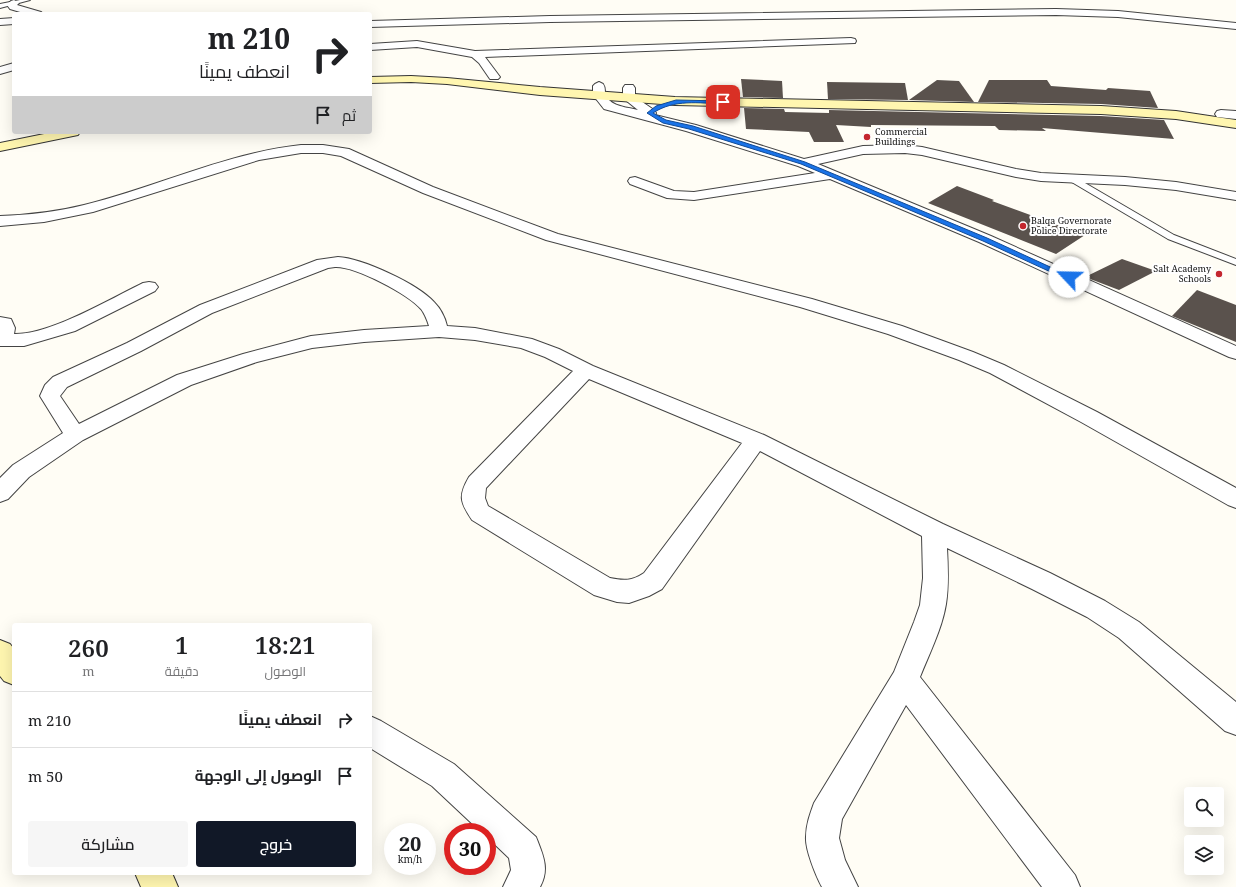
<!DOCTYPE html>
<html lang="ar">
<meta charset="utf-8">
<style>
:root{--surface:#fff;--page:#f6f6f6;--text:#202124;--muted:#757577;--line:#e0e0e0;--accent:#111827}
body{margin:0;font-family:"Noto Serif",Cairo,serif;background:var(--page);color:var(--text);direction:rtl;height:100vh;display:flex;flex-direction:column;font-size:15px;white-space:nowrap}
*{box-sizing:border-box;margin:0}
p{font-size:13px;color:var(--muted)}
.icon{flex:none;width:22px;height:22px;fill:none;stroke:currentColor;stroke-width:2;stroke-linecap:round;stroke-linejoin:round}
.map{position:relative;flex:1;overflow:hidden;direction:ltr}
.drawer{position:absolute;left:12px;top:623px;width:360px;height:252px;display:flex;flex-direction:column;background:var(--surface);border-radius:4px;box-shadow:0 4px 16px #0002;direction:rtl}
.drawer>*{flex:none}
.top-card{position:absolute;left:12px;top:12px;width:360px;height:122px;border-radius:4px;box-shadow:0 4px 16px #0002;direction:rtl;background:#fff;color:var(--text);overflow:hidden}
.buttons{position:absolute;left:1184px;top:787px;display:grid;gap:8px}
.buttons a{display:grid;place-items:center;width:40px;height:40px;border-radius:4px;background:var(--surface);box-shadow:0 4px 16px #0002;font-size:20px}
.speed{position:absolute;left:384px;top:823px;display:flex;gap:8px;font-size:20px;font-weight:700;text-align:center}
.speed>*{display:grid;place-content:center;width:52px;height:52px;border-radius:50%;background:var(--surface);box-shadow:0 4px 16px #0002;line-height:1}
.speed small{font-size:10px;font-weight:400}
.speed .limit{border:6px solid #d22;background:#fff;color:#111}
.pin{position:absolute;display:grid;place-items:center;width:34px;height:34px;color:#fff;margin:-17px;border-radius:8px;box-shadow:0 2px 6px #0006}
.me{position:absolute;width:44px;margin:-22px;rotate:294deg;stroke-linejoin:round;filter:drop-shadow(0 0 3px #0008)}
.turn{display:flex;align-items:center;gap:14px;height:84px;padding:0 16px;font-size:18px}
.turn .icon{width:52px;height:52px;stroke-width:2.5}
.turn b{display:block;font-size:28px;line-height:34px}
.then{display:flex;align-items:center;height:38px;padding:0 16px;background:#0003;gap:8px;font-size:15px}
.eta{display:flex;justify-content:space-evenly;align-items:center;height:68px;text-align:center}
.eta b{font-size:24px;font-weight:600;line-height:28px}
.cta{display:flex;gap:8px;margin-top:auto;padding:8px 16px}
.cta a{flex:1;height:46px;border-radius:4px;background:var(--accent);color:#fff;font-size:16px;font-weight:600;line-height:46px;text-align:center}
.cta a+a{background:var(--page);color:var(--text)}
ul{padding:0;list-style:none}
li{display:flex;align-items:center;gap:12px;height:56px;padding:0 16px;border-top:1px solid var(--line)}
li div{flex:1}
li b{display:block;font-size:15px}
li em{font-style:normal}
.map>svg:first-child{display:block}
.building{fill:#5a524d}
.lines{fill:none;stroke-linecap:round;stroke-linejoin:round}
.lane-casing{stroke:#444;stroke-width:2}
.street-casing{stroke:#444;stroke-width:2}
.secondary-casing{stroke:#333;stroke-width:2}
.lane{fill:#fff;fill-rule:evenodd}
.street{fill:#fff;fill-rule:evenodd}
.secondary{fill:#fff6b0;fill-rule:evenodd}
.route{fill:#1a73e8;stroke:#114b97}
.poi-dot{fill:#c4262e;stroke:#fff;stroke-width:1.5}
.labels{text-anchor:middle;stroke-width:4;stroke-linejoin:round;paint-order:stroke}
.far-poi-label{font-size:9px;fill:#111;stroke:#fff;text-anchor:start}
</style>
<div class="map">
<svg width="1236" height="887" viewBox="0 0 1236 887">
<rect width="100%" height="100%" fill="#fffdf5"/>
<g class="building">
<polygon points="741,79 782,81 783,98 743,97"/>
<polygon points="937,80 959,81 974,102 909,100"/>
<polygon points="989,80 1047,80 1051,86 1106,90 1108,88 1150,91 1158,108 1101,104 978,102"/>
<polygon points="827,82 905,83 908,100 828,99"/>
<polygon points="744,108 784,109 785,112 829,113 829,110 1101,116 1164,120 1174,139 1042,128 1046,131 999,130 995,126 871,125 871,127 836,125 844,142 814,142 809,132 746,129"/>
<polygon points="957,186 994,200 992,201 1085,235 1056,254 928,203"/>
<polygon points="1122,259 1156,271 1119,290 1085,277"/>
<polygon points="1197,290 1236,305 1236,342 1172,316"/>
</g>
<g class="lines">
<g class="lane-casing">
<g id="lane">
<polygon points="20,0 30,0 0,8 0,4"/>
<polygon points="1073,176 1174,235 1236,259 1236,265 1168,239 1070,181 1069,179"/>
</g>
</g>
<g class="street-casing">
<g id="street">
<polygon points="14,0 19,3 17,5 41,12 43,14 27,14 10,9 7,5 11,1"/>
<polygon points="1056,9 1118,11 1236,23 1236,29 1118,17 1056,15 550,22 370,27 370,21 550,16"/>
<polygon points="14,18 14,24 0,25 0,19"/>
<polygon points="851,38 855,39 856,41 855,43 485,57 500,77 498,79 490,79 479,63 472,57 417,47 370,50 370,44 417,41 475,51"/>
<polygon points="14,63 14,70 0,74 0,67"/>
<path d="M599 82 603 84C606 88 604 92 606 96 612 107 627 107 638 110L623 98V88L625 85H633L635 88V97L654 110 656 113 655 115 696 125 804 159 863 146 905 145 922 147 1016 169 1041 173 1125 177 1176 182 1236 192V200L1176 190 1125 185 1041 181 1016 177 922 155 905 153 863 154 818 164 991 236 1236 346V359L1229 357 979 242 830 179 694 200 667 198 630 184 628 181 630 178 635 177 674 191 694 192 815 173 798 166 686 131 604 109 593 95V86L595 84Z"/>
<polygon points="1221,110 1236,111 1236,119 1217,117 1215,114 1217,111"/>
<path d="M301 145H323L349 149 433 187 558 234 812 299 902 326 973 352 1004 365 1097 412 1236 488V508L1228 505 1081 422 990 373 959 360 888 334 800 307 546 240 423 193 341 156 323 153H301L259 160 93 212 44 222 0 226V216C29 215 56 212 84 205 157 187 226 153 301 145Z"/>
<path d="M338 257C362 258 418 284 434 302 440 308 445 317 447 326L475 328 532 339 559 349 593 366 764 435 943 524 1050 573 1105 601 1139 622 1236 702V735L1225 731 1119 638 1087 617 1032 589 947 548C948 567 949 585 946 604 942 629 929 654 920 677L1075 875 1080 887H1042L906 705 842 819 839 838 845 860 858 887H822C816 876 805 849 806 837 806 825 810 814 814 803L894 672 914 622 920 605 923 578 922 536 760 451 662 589 649 596 629 603 617 602 594 595 472 520C460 502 458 496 469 477L573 371 545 357 521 348 475 340 439 337 364 342 312 348 257 362 191 385 83 440 29 477 8 499 0 502V478L13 465 63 433 40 396 45 385 53 377 127 343 200 305 317 260ZM335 267C355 266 408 294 421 309 425 314 427 320 429 326L364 330 311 336 243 354 177 375 79 424 60 396 67 387 141 351 212 313 328 268ZM589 379 742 443 644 573C632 581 624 581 610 578L488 506 485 498 486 488Z"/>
<path d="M149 282 155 283 158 287 155 291 75 331 24 346H0V317L11 319 15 328 14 334C50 335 110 299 143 283Z"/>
<path d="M370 716 381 721 454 764 536 837C543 855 550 869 540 887H503L511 870 509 858 487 837V832H481L432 786 370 748Z"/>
</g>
</g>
<g class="secondary-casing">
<g id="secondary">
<polygon points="411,76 447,78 540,87 675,97 1101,106 1176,111 1236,120 1236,128 1176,119 1101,114 675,105 540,95 447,84 411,82 370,83 370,77"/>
<polygon points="54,132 80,132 78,135 73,136 0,151 0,143"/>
<polygon points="0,640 10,644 14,649 14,685 4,681 0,676"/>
<polygon points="135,873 172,873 178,887 141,887"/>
</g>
</g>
<use href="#lane" class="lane"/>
<use href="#street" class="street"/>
<use href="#secondary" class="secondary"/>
</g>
<path class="route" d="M676 100 723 101 725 102 723 104C699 103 674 99 653 113L666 120 693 126 805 162 987 238 1072 277 1069 279H1066L983 241 801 164 689 129 663 123 647 113 656 106Z"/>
<g class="poi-dot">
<circle cx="867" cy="137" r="4"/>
<circle cx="1023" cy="226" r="4"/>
<circle cx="1219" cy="274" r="4"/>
</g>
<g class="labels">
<g class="far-poi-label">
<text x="875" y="135">Commercial<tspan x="875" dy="10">Buildings</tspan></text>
<text x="1031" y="224">Balqa Governorate<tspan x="1031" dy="10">Police Directorate</tspan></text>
<text x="1211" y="272" text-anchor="end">Salt Academy<tspan x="1211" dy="10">Schools</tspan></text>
</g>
</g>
</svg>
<div class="buttons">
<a><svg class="icon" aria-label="search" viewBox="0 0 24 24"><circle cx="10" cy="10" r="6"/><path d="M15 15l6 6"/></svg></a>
<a><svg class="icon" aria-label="layers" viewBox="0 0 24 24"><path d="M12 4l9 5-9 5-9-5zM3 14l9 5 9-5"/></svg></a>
</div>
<div class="speed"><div>20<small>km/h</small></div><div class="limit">30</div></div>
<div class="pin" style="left:723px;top:102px;background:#d93025"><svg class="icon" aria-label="arrive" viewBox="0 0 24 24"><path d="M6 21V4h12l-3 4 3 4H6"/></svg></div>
<svg class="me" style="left:1069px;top:277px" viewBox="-20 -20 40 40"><circle r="19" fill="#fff"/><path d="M0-13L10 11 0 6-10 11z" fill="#1a73e8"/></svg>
<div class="top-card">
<div class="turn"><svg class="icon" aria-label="right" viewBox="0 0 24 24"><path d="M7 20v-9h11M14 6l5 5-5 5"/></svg><div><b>210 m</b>انعطف يمينًا</div></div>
<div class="then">ثم<svg class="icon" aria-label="arrive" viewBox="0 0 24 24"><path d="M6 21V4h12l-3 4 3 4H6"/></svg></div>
</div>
<section class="drawer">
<div class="eta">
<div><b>18:21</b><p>الوصول</p></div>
<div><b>1</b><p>دقيقة</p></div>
<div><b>260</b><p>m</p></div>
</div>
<ul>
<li><svg class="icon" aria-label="right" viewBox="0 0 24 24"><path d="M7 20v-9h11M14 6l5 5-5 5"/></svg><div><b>انعطف يمينًا</b></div><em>210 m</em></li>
<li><svg class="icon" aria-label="arrive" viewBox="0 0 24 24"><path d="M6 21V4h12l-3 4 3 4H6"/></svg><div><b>الوصول إلى الوجهة</b></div><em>50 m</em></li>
</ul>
<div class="cta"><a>خروج</a><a>مشاركة</a></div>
</section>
</div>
